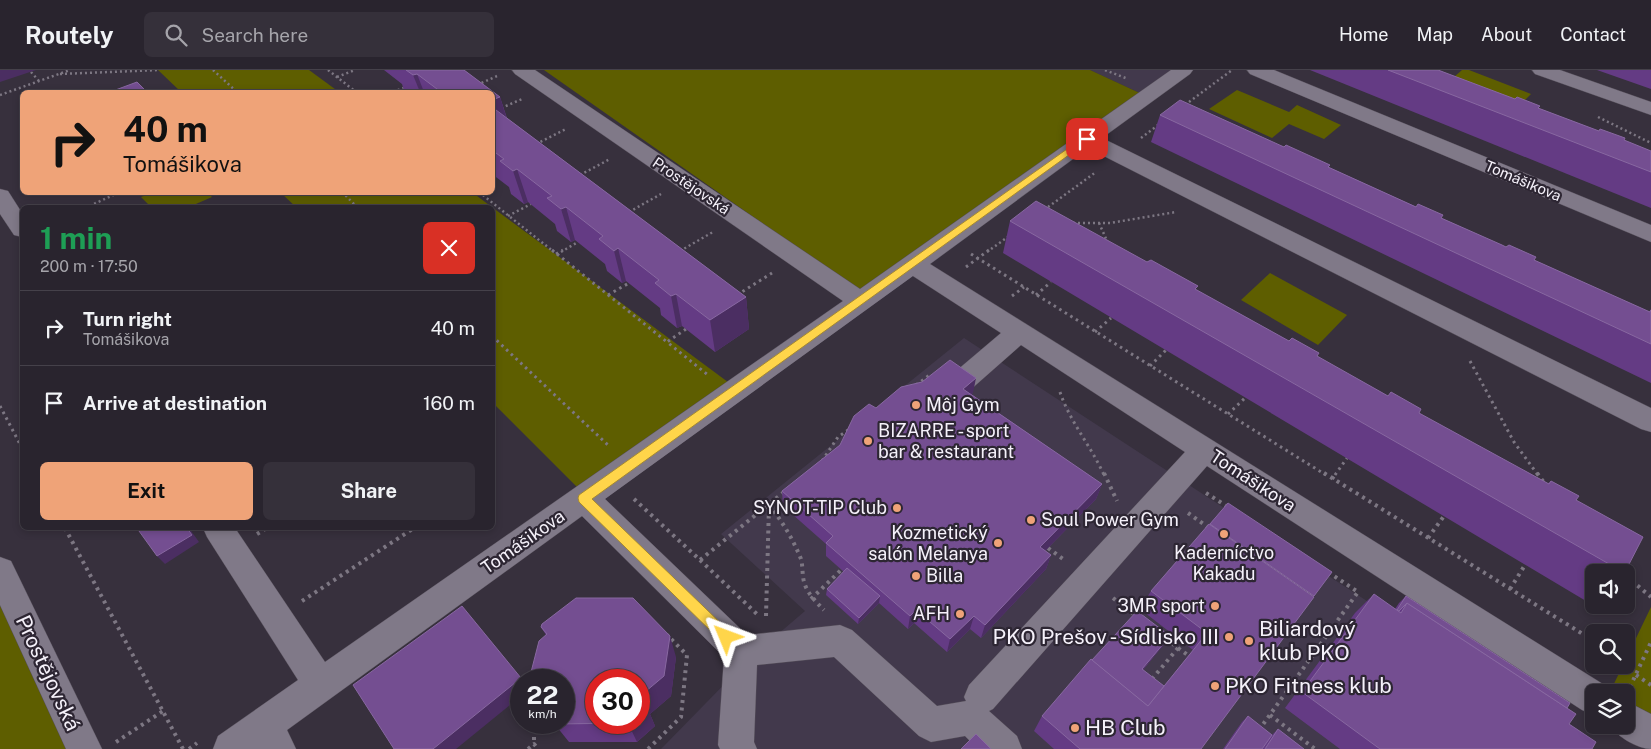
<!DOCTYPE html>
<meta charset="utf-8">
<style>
:root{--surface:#29242e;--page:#35303a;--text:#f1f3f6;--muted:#a5a4aa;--line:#45414a;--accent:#efa378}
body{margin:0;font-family:"Public Sans",sans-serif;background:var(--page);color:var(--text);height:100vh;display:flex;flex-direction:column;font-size:19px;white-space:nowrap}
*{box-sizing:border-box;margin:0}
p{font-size:16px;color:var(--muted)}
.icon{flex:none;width:28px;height:28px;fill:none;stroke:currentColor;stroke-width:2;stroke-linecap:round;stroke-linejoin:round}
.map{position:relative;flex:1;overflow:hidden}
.sheet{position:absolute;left:20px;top:135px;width:475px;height:325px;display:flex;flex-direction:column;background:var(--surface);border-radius:8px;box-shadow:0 2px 8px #0003,0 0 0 1px var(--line)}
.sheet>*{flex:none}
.banner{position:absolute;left:20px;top:20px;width:475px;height:105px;border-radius:8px;box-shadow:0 2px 8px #0003,0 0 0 1px var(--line);background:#efa378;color:#111;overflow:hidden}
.controls{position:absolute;left:1585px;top:494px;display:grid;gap:10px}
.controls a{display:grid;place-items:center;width:50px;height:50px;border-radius:8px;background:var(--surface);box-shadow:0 2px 8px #0003,0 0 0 1px var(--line);font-size:25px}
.speed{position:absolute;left:510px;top:599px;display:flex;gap:10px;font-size:25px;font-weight:700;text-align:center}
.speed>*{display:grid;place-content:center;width:65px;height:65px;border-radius:50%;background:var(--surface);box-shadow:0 2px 8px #0003,0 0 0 1px var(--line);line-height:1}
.speed small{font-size:12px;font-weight:400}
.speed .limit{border:8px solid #d22;background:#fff;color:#111}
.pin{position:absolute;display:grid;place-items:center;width:42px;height:42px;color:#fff;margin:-21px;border-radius:10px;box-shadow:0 2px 8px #0006}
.me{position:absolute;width:55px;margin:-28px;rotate:314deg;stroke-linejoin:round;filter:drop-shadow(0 0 4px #0008)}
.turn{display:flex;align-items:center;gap:18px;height:105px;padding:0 20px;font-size:22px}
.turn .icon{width:65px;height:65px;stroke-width:2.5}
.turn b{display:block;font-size:35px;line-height:42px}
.round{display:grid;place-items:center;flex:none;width:52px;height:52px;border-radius:8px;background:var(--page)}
.overview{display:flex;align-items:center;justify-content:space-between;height:85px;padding:0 20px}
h1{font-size:30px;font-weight:700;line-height:38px;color:#1e9e55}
.primary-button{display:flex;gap:10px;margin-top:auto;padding:10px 20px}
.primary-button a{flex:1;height:58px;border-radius:8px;background:var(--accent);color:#111;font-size:20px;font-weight:700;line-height:58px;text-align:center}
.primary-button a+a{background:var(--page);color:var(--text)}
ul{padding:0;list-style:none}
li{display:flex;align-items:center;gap:15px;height:75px;padding:0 20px;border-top:1px solid var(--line)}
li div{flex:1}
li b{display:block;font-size:19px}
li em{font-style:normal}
header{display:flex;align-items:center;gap:30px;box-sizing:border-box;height:70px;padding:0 25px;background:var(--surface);border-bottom:1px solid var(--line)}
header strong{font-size:24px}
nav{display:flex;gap:28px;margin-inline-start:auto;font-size:18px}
.search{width:350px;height:45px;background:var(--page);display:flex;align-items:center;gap:12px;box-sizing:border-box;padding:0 18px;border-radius:8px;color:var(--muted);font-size:19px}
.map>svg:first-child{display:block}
.built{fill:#42394c}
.green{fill:#5e5e00}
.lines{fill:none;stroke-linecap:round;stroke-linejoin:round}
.minor-casing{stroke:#524c57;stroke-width:1}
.path-far2{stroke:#7d7783;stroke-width:2.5;stroke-dasharray:2 3;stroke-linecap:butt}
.path-far1{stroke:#7d7783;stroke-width:3;stroke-dasharray:2.5 4;stroke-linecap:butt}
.path{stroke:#7d7783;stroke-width:4;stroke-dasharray:3 4.5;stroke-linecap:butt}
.minor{fill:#807988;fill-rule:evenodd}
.wall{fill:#643b84}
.shaded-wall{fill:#4b2e62}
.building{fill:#744e91;stroke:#8868a1}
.route{fill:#ffd54a;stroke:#a68a30}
.poi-dot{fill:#efa378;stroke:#2d2633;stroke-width:2}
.labels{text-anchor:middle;stroke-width:4.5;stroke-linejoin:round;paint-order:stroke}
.far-street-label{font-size:15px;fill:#f5f1fa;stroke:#2d2633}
.poi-label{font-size:18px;fill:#f5f1fa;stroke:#2d2633;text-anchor:start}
.street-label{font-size:18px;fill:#f5f1fa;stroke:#2d2633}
.near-poi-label{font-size:21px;fill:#f5f1fa;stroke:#2d2633;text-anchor:start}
.near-street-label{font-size:21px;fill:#f5f1fa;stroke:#2d2633}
</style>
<header>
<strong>Routely</strong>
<div class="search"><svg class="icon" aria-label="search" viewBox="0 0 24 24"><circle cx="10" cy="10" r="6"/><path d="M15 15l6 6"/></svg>Search here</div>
<nav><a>Home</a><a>Map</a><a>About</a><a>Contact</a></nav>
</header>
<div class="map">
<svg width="1651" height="679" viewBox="0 0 1651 679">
<rect width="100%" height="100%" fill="#37303d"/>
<g class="built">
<polygon points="1090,0 1178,0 1144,25"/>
<polygon points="964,268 1146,387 1594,679 661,679 749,589 805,541 721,464"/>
</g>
<g class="green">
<polygon points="158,0 309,0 339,22 181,22"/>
<polygon points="544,0 1090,0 1144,25 867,227"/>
<polygon points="1462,0 1469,0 1531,24 1513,42 1445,15"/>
<polygon points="1237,20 1289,42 1297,35 1341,55 1324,69 1289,54 1272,68 1209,39"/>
<polygon points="207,122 212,127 189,137 151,137 141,127 151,123"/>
<polygon points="281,123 473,123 736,318 584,424 493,333 492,138 296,137"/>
<polygon points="1270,203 1347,245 1318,275 1241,230"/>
<polygon points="0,498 94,679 0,679"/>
<polygon points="1651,537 1651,651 1626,635 1626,622 1610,622 1623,595 1626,595 1626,589"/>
</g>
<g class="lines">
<g class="minor-casing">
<g id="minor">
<path d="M512 0H535L860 219 1171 0H1193L1190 4 1102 68 1651 338V362L1641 359 1088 78 930 194 1606 616 1609 622H1594V645L1582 640 1207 396 993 639 989 641 1017 666 1022 679H978L965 666 931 672 919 666 834 587 757 595 754 672 757 679H720L718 675 724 587 582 446 287 660 296 679H213L218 666 298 610 207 467 203 458H235L325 592 843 231 515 4ZM913 206 1001 263 949 307 946 314 949 321 959 324 969 321 1021 275 1185 382 969 615 964 627 966 631 937 636 852 560 840 555 747 565 605 429Z"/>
<polygon points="1247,0 1274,0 1651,155 1651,172 1250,4"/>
<polygon points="1532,0 1560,0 1651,32 1651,45 1535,4"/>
<polygon points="0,119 8,121 22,143 22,167 14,165 0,144"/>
<polygon points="0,487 11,491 102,679 66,679 0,535"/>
<path d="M1626 631 1651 644V679C1639 679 1616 667 1611 655H1626Z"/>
</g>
</g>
<g class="path-far2">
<polyline points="213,0 237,22"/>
<polyline points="328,0 356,22"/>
<polyline points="1105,0 1128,9"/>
<polyline points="31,2 39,11"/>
<polyline points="60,4 160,0"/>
<polyline points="337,7 355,0"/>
<polyline points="477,15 497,6"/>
<polyline points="393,22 406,17"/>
<polyline points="0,25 70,0"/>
<polyline points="1185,35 1232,0"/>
<polyline points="492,42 522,29"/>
<polyline points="1598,47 1651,73"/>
<polyline points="1141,68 1158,55"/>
<polyline points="536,74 566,59"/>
<polyline points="580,105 610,89"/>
<polyline points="342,122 358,138"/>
<polyline points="479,122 554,182"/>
<polyline points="85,138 120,122"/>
<polyline points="1044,140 1096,102"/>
<polyline points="629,142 661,124"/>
<polyline points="508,146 531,134"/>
<polyline points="1073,153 1110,153 1176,142"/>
<polyline points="1099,153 1108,173"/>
<polyline points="680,181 713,162"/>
<polyline points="561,182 578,172"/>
<polyline points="987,182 1009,166"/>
</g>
<g class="path-far1">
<polyline points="552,180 667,272"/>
<polyline points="556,184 563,180"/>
<polyline points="971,184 1326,405"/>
<polyline points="966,197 989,180"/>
<polyline points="608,225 629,213"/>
<polyline points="737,225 772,203"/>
<polyline points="1036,225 1051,212"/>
<polyline points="1012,226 1024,217"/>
<polyline points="686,259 667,272 708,305"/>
<polyline points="1095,262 1111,248"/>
<polyline points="492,266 608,375"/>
<polyline points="1470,291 1514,372 1538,405"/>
<polyline points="1150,296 1166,280"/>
<polyline points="916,315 931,304"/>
<path d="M1060 322C1070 352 1091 376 1104 405"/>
<polyline points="0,336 22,378"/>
<polyline points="1228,344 1245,328"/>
<polyline points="822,391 838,367 848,360"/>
<polyline points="1335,405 1347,388"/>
</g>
<g class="path">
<polyline points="1104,403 1117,431"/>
<polyline points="1324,403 1594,571"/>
<polyline points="1537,403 1545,414"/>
<polyline points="1332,409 1336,403"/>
<polyline points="1206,423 1228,437"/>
<polyline points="634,429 700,490 784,422"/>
<path d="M769 435C782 451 793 469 801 489 803 497 802 504 804 512 807 523 816 532 824 540"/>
<polyline points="1188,443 1209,458"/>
<polyline points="65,458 183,679"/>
<polyline points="257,464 267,458"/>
<polyline points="1428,468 1444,446"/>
<polyline points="1048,478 1063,489"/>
<polyline points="700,490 759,546"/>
<polyline points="1626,506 1651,527"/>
<polyline points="1510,519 1525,495"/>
<polyline points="1113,528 1136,546"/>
<polyline points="811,529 841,500"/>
<polyline points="302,531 414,458"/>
<polyline points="766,546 769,435"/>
<polyline points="1178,578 1189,586"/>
<polyline points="1626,591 1638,599"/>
<polyline points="1636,605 1651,615"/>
<polyline points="1152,609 1178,578 1165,568"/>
<polyline points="1630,617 1651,572"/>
<polyline points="1270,645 1315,679"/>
<polyline points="534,652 534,674"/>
<polyline points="1259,660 1358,522 1328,502"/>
<polyline points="116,672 163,641"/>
<polyline points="189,679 197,673"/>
<polyline points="528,679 534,674 538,679"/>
<polyline points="648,679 681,647 687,585 667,565"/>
</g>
<use href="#minor" class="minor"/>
</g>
<g class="wall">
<polygon points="384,0 464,0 500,27 507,48 746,227 749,259 715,282 682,256 677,258 661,245 660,238 626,211 622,213 607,201 605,194 575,170 571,172 557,161 555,154 528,132 524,134 511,124 509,117 492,104 492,22 407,22 404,21 402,14"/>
<polygon points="1310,0 1438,0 1651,81 1651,138"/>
<polygon points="1597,0 1651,0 1651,19"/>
<polygon points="1160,45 1284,77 1649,242 1651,239 1651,313 1151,72"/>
<polygon points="1010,151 1196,220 1547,414 1551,411 1576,430 1625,502 1594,502 1594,525 1586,531 1003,183"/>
<polygon points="973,323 971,324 1102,414 1096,429 1045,481 1051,485 1046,499 981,568 970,559 947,582 914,553 908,559 879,533 858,554 826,525 827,519 844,502 826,486 826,474 783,436 782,421 840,375 876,338"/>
<polygon points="1228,433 1201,679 1054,679 1034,661 1042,646 1092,590 1170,566 1161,578 1143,600 1164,616 1193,580 1140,539 1151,521"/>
<polygon points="1374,524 1395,539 1399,533 1406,526 1567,638 1569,654 1592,679 1340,679 1285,638 1355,543"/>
<polygon points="541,557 676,587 671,626 650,644 655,656 637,672 569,672 553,652 564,652 546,565"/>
<polygon points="1248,646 1272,665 1278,659 1304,679 1223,679 1242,652"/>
</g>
<g class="shaded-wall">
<polygon points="0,0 36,0 0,12"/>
<polygon points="417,4 424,22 420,22 413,5"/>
<polygon points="500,27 510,59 492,50 492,30"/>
<polygon points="517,99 528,132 524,134 513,101"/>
<polygon points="566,137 575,170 571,172 561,139"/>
<polygon points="618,178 626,211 622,213 614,181"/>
<polygon points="676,224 682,256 677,258 671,226"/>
<polygon points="746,227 749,259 715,282 710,250"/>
<polygon points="976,308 973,323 960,334 963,319"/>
<polygon points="1102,414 1096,429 1035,491 1040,477"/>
<polygon points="187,458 189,458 199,472 165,494 157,486"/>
<polygon points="1051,485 1046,499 981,568 985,555"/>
<polygon points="880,526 879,533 858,554 859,548"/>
<polygon points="916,540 914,553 908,559 910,546"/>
<polygon points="974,546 970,559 947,582 950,569"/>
<polygon points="670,566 676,587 671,626 650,644 655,656 637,672 628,653 629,652 639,652 639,627"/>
<polygon points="1170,566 1161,578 1134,610 1142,599"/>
<polygon points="521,608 522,610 521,610 521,626 456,679 433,679"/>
</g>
<g class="building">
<polygon points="406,0 464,0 500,27 492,30 492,22 441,22 417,4 413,5"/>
<polygon points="1388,0 1438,0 1515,29 1517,27 1540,36 1538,38 1599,61 1600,59 1625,68 1624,70 1651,81 1651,102"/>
<polygon points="137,12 147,22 110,22"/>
<polygon points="1180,30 1284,77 1286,75 1330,95 1328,97 1416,137 1418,134 1443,145 1441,148 1502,175 1506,177 1509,175 1536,187 1534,190 1650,242 1651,240 1651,274 1160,45"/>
<polygon points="492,37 746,227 710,250 676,224 671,226 655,213 659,210 618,178 614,181 599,169 603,166 566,137 561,139 547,128 552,126 517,99 513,101 500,91 504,89 492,80"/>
<polygon points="1036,131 1147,192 1151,190 1198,216 1195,219 1289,271 1292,268 1319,283 1317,286 1388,326 1391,322 1421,339 1419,343 1549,414 1551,411 1579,426 1576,430 1643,467 1625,502 1623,502 1010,151"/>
<polygon points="950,290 976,308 963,319 1102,414 1040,477 1051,485 985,555 974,546 950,569 916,540 910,546 826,473 833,466 782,421 840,375 854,346 869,334 876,338 901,317 922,312"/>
<polygon points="1228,433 1332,502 1314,526 1210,454"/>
<polygon points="1209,454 1314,527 1201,679 1080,679 1042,646 1091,589 1148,636 1207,563 1151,521"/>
<polygon points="145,458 187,458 192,465 157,486 139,461"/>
<polygon points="847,498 880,526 859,548 827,519"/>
<polygon points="1374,524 1401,543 1407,533 1576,644 1569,654 1596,672 1592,679 1380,679 1302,622"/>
<polygon points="1406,526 1570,633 1567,638 1407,533 1399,541 1397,540"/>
<polygon points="576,528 633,528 670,566 664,606 639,627 639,610 596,610 596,652 629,652 628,653 557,654 556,652 564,652 564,610 529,610 539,571 547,564 541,557 542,554"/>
<polygon points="462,536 521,608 433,679 394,679 353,615"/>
<polygon points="1137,541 1170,566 1142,599 1164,616 1148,636 1092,590"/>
<polygon points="639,627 647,637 639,644"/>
<polygon points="1248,646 1272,665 1262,679 1225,679"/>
<polygon points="1278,659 1304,679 1265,679"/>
<polygon points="976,664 991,679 961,679"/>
</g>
<polygon class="route" points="1084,67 1091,69 592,429 731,563 733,567 731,572 726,574 722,572 579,432 578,428 579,425"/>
<g class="poi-dot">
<circle cx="916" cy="335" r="5"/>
<circle cx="868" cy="371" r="5"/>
<circle cx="897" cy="438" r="5"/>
<circle cx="1031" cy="450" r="5"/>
<circle cx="1224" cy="464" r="5"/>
<circle cx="998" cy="473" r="5"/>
<circle cx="916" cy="506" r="5"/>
<circle cx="1215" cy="536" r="5"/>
<circle cx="960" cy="544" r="5"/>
<circle cx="1229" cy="567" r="5"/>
<circle cx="1249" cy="571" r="5"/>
<circle cx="1215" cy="616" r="5"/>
<circle cx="1075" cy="658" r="5"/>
</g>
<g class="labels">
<g class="far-street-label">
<text transform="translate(1523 111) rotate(23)" y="5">Tomášikova</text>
<text transform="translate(691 116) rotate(34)" y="5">Prostějovská</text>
</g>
<g class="poi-label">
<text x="926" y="341">Môj Gym</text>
<text x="878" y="367">BIZARRE - sport<tspan x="878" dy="21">bar &amp; restaurant</tspan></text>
<text x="887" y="444" text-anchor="end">SYNOT-TIP Club</text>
<text x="1041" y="456">Soul Power Gym</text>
<text x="988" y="469" text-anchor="end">Kozmetický<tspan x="988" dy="21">salón Melanya</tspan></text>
<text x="1224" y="489" text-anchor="middle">Kaderníctvo<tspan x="1224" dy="21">Kakadu</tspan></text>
<text x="926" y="512">Billa</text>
<text x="1205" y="542" text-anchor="end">3MR sport</text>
<text x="950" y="550" text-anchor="end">AFH</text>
</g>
<g class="street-label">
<text transform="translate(1253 411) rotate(33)" y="6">Tomášikova</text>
<text transform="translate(523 472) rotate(-35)" y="6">Tomášikova</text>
</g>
<g class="near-poi-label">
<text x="1259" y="566">Biliardový<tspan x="1259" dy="24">klub PKO</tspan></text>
<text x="1219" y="574" text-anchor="end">PKO Prešov - Sídlisko III</text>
<text x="1225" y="623">PKO Fitness klub</text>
<text x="1085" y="665">HB Club</text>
</g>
<g class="near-street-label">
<text transform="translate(48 603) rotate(65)" y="7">Prostějovská</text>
</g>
</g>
</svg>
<div class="controls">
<a><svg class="icon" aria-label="sound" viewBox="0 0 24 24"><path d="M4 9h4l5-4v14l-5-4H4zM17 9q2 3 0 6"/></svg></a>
<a><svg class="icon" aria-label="search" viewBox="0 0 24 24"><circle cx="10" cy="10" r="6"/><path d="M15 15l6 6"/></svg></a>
<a><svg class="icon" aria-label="layers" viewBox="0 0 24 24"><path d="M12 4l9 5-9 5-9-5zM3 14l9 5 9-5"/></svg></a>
</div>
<div class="speed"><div>22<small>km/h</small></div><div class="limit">30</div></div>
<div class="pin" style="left:1087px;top:69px;background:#d93025"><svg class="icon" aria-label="arrive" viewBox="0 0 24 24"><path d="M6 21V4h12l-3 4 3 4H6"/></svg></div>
<svg class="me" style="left:726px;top:567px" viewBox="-20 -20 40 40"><path d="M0-17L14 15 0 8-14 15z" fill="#ffd54a" stroke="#fff" stroke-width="4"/></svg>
<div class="banner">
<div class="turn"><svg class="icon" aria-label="right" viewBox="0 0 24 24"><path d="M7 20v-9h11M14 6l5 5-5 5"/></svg><div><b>40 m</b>Tomášikova</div></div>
</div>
<section class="sheet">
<div class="overview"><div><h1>1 min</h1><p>200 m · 17:50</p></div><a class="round" style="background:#d93025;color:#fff"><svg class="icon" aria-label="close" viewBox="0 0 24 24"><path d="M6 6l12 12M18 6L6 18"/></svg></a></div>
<ul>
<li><svg class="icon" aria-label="right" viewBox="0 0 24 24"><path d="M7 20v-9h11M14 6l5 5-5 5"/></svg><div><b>Turn right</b><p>Tomášikova</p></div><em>40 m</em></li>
<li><svg class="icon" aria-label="arrive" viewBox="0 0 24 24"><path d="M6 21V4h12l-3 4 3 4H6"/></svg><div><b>Arrive at destination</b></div><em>160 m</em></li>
</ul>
<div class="primary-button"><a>Exit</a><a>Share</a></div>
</section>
</div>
